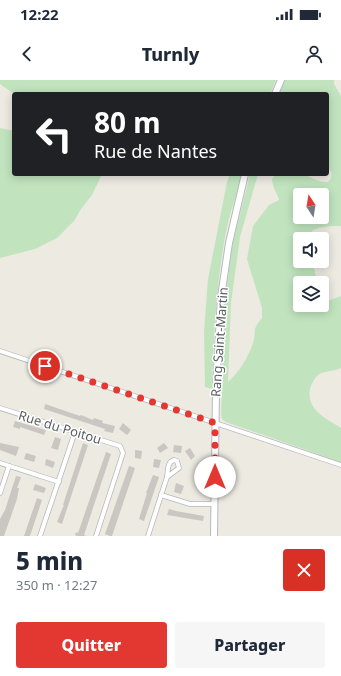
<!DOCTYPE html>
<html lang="fr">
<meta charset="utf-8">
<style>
:root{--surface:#fff;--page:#f6f6f7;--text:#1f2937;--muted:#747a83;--accent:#e33732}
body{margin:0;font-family:"Noto Sans",sans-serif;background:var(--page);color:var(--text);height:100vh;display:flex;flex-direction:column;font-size:15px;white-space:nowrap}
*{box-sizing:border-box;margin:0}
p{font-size:13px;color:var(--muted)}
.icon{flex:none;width:22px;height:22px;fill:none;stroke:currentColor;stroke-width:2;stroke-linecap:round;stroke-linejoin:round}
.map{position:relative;height:456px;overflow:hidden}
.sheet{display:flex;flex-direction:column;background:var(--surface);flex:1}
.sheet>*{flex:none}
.hud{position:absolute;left:12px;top:12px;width:317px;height:84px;border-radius:4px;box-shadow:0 2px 10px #0003;background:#202124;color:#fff;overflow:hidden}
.needle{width:26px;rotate:348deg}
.tools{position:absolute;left:293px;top:108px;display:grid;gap:8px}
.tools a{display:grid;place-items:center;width:36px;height:36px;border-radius:4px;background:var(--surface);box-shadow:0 2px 10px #0003;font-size:20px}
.pin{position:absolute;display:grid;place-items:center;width:34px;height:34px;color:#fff;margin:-17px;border:2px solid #fff;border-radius:50%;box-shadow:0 1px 4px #0007}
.me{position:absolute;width:44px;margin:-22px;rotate:0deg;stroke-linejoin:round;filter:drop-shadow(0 0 3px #0008)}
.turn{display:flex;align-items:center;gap:14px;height:84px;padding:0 16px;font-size:18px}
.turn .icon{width:52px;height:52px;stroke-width:2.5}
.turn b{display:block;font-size:28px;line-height:34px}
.round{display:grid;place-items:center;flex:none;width:42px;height:42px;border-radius:4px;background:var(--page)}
.headline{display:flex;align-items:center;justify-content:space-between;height:68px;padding:0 16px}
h1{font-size:24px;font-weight:800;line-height:30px}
.button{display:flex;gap:8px;margin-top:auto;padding:8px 16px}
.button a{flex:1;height:46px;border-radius:4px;background:var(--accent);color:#fff;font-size:16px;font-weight:800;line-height:46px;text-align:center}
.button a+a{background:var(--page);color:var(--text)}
.status{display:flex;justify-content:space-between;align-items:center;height:28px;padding:0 20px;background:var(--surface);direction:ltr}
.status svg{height:11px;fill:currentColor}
header{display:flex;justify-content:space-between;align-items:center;height:52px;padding:0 16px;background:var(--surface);font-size:18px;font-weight:800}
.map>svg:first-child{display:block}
.green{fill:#c1e4bf;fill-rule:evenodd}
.building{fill:#cac6c1}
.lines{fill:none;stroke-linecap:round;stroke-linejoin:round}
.street-casing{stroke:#b5b8bc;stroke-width:5.5}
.secondary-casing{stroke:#b6b9be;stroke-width:8}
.street{stroke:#fff;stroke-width:4}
.secondary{stroke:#fff;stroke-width:6}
.route{stroke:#e33732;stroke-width:7;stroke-dasharray:0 12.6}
.labels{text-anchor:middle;stroke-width:3;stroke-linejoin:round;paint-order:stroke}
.street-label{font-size:13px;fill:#5a5e62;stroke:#fff}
</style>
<div class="status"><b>12:22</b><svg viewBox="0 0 49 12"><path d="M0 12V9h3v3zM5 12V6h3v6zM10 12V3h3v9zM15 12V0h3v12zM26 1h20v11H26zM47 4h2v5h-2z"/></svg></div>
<header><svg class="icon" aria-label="back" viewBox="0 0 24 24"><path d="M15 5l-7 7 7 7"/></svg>Turnly<svg class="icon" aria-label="person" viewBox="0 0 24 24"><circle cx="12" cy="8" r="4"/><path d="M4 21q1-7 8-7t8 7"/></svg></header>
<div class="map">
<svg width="341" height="456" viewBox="0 0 341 456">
<rect width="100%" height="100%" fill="#edeae2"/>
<g class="green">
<polygon points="0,0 276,0 270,14 14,14 0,4"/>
<path d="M284 0H334V4L341 16V146C331 146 321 146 312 151L310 159H300V181H312L318 203H300V225H322V219L328 221 341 216V288C334 292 323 290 317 296 314 299 311 305 310 309 306 330 327 339 341 348V382L226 342 222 339 221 334 225 220 232 167 250 94H258L240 157 231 223 228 302C239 292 248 278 253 263 257 250 251 251 262 238V228L247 179 253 146 269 125 279 120C277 112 273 110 272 99L275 95C283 94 293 92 301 94 311 96 318 103 328 102L331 98 332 93 327 85V14H278ZM300 115H322V137H300Z"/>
<polygon points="0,48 14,51 14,94 102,94 92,115 81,129 74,141 57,158 35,169 0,178"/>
<path d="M230 94H243C238 111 231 129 227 147 216 200 214 254 212 309L205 307 204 251 208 199 227 102Z"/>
</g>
<g class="building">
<polygon points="45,324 80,336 81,335 93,340 94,338 103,341 102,343 115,346 113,353 104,351 105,349 44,329"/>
<polygon points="15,341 46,350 44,355 20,347 20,349 13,347"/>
<polygon points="123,343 131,350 127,355 119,349"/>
<polygon points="55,357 61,359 58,370 51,368"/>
<polygon points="0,363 19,367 16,376 0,370"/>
<polygon points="83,363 88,365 62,444 57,442 64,425 63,425"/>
<polygon points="164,363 168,368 160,373 157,368"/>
<polygon points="174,365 182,366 181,373 173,372"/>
<polygon points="190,368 195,376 191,380 185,371"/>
<polygon points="135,370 142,371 141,379 135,378"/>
<polygon points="106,372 111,374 84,455 86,456 77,456 75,455 76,452 78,453"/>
<polygon points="26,373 36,376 34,382 24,379"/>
<polygon points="46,379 55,382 53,388 45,385"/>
<polygon points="154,379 161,380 159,388 153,387"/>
<polygon points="129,386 135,388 112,456 110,456 105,454"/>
<polygon points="153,395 159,397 144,441 139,439 147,413 146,413"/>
<polygon points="16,396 21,397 17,408 19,408 17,419 4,456 0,456 0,439 5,430"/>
<polygon points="176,403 184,406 181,414 174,412"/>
<polygon points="35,404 46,408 44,413 33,410"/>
<polygon points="37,418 42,420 30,456 24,456"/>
<polygon points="169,429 176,431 204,436 203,441 167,435"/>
</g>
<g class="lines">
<g class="street-casing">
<g id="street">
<polyline points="0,271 341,385"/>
<polyline points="0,328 120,366 123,373 96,456"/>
<path d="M174 380 177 381 179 388 167 397C168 391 167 382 174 380Z"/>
<polyline points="0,383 59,402"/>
<polyline points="0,413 9,386"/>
<polyline points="161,415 190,424 215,424"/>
<polyline points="40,456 75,352"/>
<polyline points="148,456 167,397"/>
</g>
</g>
<g class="secondary-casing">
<g id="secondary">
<polyline points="275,14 281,0"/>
<polyline points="214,456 216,310 221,217 229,163 245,94"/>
</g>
</g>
<use href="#street" class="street"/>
<use href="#secondary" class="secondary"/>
</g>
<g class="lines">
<polyline class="route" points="45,286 215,343 215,397"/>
</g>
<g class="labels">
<g class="street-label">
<text transform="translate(219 262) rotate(-86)" y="5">Rang Saint-Martin</text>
<text transform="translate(60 347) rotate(17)" y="5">Rue du Poitou</text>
</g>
</g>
</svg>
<div class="tools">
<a><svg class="needle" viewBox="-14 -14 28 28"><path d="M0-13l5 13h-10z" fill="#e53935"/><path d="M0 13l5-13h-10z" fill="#747a83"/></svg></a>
<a><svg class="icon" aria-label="sound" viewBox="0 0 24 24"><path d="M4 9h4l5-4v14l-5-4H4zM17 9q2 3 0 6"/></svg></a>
<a><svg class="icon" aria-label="layers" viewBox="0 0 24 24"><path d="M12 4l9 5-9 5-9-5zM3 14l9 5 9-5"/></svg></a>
</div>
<div class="pin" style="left:45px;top:286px;background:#d93025"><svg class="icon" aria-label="arrive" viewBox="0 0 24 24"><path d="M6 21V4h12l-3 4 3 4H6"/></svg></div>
<svg class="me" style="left:215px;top:397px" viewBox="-20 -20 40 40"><circle r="19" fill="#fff"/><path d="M0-13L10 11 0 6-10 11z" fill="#e33732"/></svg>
<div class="hud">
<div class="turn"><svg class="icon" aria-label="left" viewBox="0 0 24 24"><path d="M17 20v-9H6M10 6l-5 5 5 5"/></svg><div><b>80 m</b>Rue de Nantes</div></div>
</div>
</div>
<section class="sheet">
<div class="headline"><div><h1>5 min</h1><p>350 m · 12:27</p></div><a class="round" style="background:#d93025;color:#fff"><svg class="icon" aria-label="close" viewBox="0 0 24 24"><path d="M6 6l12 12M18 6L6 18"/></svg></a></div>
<div class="button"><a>Quitter</a><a>Partager</a></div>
</section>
